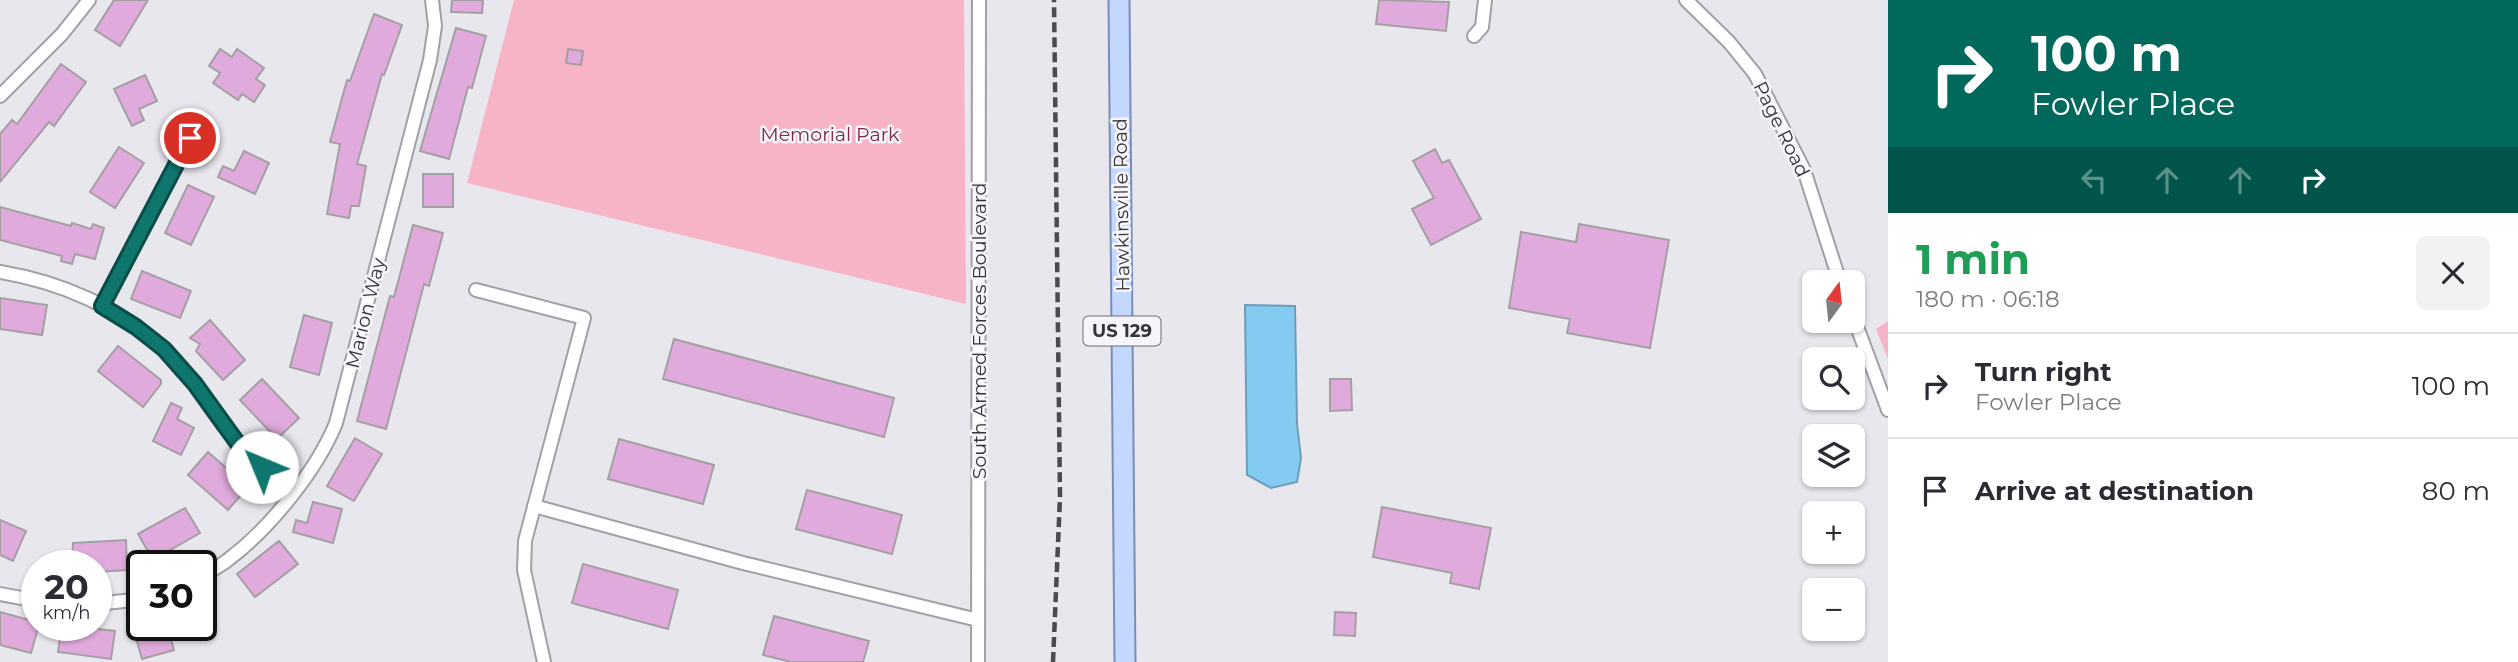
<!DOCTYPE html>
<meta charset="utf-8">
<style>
:root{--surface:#fff;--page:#f2f2f3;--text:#2b2b33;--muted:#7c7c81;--line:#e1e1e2}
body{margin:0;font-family:Montserrat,sans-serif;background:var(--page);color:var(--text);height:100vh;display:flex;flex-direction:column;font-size:26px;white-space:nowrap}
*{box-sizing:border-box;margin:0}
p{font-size:23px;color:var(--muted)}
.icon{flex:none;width:38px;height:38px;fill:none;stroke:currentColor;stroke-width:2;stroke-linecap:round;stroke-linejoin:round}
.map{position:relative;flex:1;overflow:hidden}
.drawer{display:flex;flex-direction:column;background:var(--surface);width:630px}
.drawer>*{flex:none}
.hud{background:#00695c;color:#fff;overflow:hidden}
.needle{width:46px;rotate:15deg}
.fabs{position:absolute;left:1802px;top:270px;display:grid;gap:14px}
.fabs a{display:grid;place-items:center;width:63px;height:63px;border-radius:10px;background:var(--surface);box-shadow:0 2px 5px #0004;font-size:35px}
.speed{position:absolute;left:21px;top:550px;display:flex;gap:14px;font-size:35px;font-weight:700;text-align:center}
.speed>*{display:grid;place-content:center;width:91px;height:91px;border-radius:50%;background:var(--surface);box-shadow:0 2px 5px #0004;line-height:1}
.speed small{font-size:18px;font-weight:400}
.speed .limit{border:4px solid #111;border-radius:10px;background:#fff;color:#111}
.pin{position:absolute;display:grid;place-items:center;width:60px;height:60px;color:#fff;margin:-30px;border:4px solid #fff;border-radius:50%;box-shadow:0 2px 7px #0007}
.me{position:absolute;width:77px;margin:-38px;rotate:315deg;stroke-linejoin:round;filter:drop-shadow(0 0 5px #0008)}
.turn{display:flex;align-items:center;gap:24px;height:147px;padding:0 28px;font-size:32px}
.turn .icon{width:91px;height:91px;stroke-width:2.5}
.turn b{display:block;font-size:49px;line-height:60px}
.lanes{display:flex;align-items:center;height:66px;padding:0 28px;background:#0003;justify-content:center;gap:35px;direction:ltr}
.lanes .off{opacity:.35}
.round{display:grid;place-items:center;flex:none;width:74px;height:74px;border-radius:10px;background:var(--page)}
.head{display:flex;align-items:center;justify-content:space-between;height:119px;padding:0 28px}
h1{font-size:42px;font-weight:700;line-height:52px;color:#1e9e55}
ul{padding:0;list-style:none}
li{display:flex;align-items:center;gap:21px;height:105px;padding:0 28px;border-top:2px solid var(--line)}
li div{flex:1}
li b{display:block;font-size:26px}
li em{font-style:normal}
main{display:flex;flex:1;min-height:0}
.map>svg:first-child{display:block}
.green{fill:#f7b4c6}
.water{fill:#84cbf1;stroke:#6c9db9;stroke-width:2}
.building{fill:#e0abdc;stroke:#a49fa3;stroke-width:2}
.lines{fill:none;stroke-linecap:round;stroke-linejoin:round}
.street-casing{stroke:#a1a0a6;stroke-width:16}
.primary-casing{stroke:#788db9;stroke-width:23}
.street{stroke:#fff;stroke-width:12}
.primary{stroke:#c4d7ff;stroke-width:19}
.rail{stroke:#4b4a4e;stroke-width:4.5;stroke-dasharray:10 5;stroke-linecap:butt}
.route-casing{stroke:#0a4d48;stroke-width:18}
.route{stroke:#0f766e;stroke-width:12}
.labels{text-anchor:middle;stroke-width:5;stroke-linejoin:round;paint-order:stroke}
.shield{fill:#f6f5fb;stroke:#6e6d71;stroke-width:2}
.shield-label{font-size:18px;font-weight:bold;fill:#343336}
.street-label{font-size:19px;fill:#343336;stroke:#f6f5fb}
.park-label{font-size:19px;fill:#7d2a48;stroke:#f6f5fb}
</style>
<main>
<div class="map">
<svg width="1888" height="662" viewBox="0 0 1888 662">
<rect width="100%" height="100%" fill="#e9e7ee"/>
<g class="green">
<polygon points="514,0 964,0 966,304 467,183"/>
<polygon points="1888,321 1888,359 1876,329"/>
</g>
<polygon class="water" points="1245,305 1295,306 1297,424 1301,458 1297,482 1271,488 1247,475"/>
<g class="building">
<polygon points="114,0 148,0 120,46 95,30"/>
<polygon points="452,0 483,0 482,13 451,12"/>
<polygon points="1379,0 1449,2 1446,31 1376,24"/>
<polygon points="374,14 402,25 384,75 382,74 357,164 366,166 359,206 351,206 349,218 327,214 340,144 330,142 347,80 350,81"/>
<polygon points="456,28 486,36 472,88 468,87 449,159 420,151"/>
<polygon points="220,49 232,57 237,49 264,68 256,79 265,85 254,102 242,94 238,100 213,83 220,73 209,66"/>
<polygon points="568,49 583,51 581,65 566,63"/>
<polygon points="61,64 86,82 54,126 49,122 0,182 0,134 12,120 17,124"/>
<polygon points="145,75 157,101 139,109 144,120 132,126 114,89"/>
<polygon points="119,147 144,163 115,208 90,192"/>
<polygon points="1435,149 1442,163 1449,160 1481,219 1431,245 1412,209 1434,198 1413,161"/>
<polygon points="244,151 269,163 255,194 218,177 223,166 234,171"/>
<rect x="423" y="174" width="30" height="33"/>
<polygon points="188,185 214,197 191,245 165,233"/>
<polygon points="0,207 71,226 72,223 91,229 93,224 104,228 95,259 75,254 72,264 61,261 62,256 0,240"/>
<polygon points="1579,224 1669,240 1650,348 1567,333 1570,319 1509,308 1521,232 1576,242"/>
<polygon points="413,225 443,233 429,286 424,284 386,429 357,421 390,296 394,297"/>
<polygon points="142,271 191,291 180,318 131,299"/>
<polygon points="0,298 47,305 42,335 0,329"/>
<polygon points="304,315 332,323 319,375 290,367"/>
<polygon points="210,320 245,360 223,380 196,351 200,344 190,338"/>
<polygon points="674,339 894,398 884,437 663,379"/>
<polygon points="118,346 161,380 161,384 143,407 98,371"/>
<polygon points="262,379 299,418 277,439 240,400"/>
<polygon points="1330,379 1351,379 1352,410 1330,411"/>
<polygon points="171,403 182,408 177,419 194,428 181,455 153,441"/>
<polygon points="355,438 382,454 354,501 327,486"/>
<polygon points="619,439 714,465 703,504 608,479"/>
<polygon points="208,452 248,487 228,510 188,475"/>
<polygon points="807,490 902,515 892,554 796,529"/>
<polygon points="313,502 342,509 333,543 293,532 296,520 307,523"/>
<polygon points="1382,507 1491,528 1479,589 1450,583 1452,573 1373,557"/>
<polygon points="185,508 200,533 153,560 138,534"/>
<polygon points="0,520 26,531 13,561 0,555"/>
<polygon points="126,540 127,570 96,572 96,565 72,565 73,543"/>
<polygon points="279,541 298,564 255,597 237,574"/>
<polygon points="583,564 678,590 668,629 572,603"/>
<polygon points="0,612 37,622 39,625 31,653 0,645"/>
<polygon points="1335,612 1356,613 1355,636 1334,635"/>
<polygon points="774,616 869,641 863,662 791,662 763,655"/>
<polygon points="62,625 115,631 111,659 58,652"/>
<polygon points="155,625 167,625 174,650 142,659 134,631"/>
</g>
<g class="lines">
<g class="street-casing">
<g id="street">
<polyline points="1686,0 1729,42 1755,74 1804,170 1840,282"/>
<polyline points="1474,36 1482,27 1485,0"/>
<polyline points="0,96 62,34 89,0"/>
<path d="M0 272C60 282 119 307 164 349 194 377 212 416 240 446 256 463 274 478 292 493"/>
<polyline points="476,290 584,318 525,541 524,570 544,662"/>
<polyline points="102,306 190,138"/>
<polyline points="1853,316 1888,410"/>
<polyline points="534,506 743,563 978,620"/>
<path d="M201 576C210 571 221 566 229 559 270 528 317 470 336 423L430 60 435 26 432 0"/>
<polyline points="0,594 37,601"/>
<polyline points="96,604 142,599"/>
<polyline points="978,662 979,0"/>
</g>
</g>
<g class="primary-casing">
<polyline id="primary" points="1119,0 1125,662"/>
</g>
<use href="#street" class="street"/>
<use href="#primary" class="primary"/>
<polyline class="rail" points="1053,662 1060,497 1054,0"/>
</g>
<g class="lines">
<g class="route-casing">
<polyline id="route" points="190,138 102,306 136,327 164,349 195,384 239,445 262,467"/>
</g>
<use href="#route" class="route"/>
</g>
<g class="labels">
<rect class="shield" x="1083.5" y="316.5" width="77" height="29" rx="5"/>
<g class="shield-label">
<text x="1122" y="337">US 129</text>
</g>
<g class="street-label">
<text transform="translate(1782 129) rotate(64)" y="7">Page Road</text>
<text transform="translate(1121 205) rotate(-91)" y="7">Hawkinsville Road</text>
<text transform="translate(365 313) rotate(-76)" y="7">Marion Way</text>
<text transform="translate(979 331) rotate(-90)" y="7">South Armed Forces Boulevard</text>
</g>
<g class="park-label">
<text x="830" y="141">Memorial Park</text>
</g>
</g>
</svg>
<div class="fabs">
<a><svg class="needle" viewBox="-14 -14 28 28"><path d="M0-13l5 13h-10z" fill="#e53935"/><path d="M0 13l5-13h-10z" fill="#7c7c81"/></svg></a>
<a><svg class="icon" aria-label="search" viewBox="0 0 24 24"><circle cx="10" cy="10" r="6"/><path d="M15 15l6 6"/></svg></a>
<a><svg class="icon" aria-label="layers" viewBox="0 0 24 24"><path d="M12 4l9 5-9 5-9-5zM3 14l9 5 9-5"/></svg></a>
<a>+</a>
<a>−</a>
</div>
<div class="speed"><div>20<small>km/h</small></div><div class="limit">30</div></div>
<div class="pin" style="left:190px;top:138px;background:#d93025"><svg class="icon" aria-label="arrive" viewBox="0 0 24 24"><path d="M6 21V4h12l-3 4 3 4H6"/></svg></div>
<svg class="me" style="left:262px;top:467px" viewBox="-20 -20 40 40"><circle r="19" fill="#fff"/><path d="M0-13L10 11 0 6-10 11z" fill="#0f766e"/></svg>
</div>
<section class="drawer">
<div class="hud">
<div class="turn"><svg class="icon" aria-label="right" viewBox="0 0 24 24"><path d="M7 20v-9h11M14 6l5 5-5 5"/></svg><div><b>100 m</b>Fowler Place</div></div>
<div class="lanes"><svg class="icon off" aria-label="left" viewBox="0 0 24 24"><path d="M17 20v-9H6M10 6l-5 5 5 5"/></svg><svg class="icon off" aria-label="ahead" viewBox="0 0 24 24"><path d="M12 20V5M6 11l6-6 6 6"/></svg><svg class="icon off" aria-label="ahead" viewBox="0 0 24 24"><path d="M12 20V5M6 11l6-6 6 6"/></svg><svg class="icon" aria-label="right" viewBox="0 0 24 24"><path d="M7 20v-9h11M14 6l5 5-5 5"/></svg></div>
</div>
<div class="head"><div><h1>1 min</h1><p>180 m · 06:18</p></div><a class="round"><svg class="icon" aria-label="close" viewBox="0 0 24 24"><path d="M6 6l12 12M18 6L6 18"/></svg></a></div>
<ul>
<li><svg class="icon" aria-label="right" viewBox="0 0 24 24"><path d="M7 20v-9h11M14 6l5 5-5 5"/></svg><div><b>Turn right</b><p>Fowler Place</p></div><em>100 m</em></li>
<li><svg class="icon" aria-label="arrive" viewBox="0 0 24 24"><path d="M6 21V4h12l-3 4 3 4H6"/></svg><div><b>Arrive at destination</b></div><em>80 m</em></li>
</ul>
</section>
</main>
